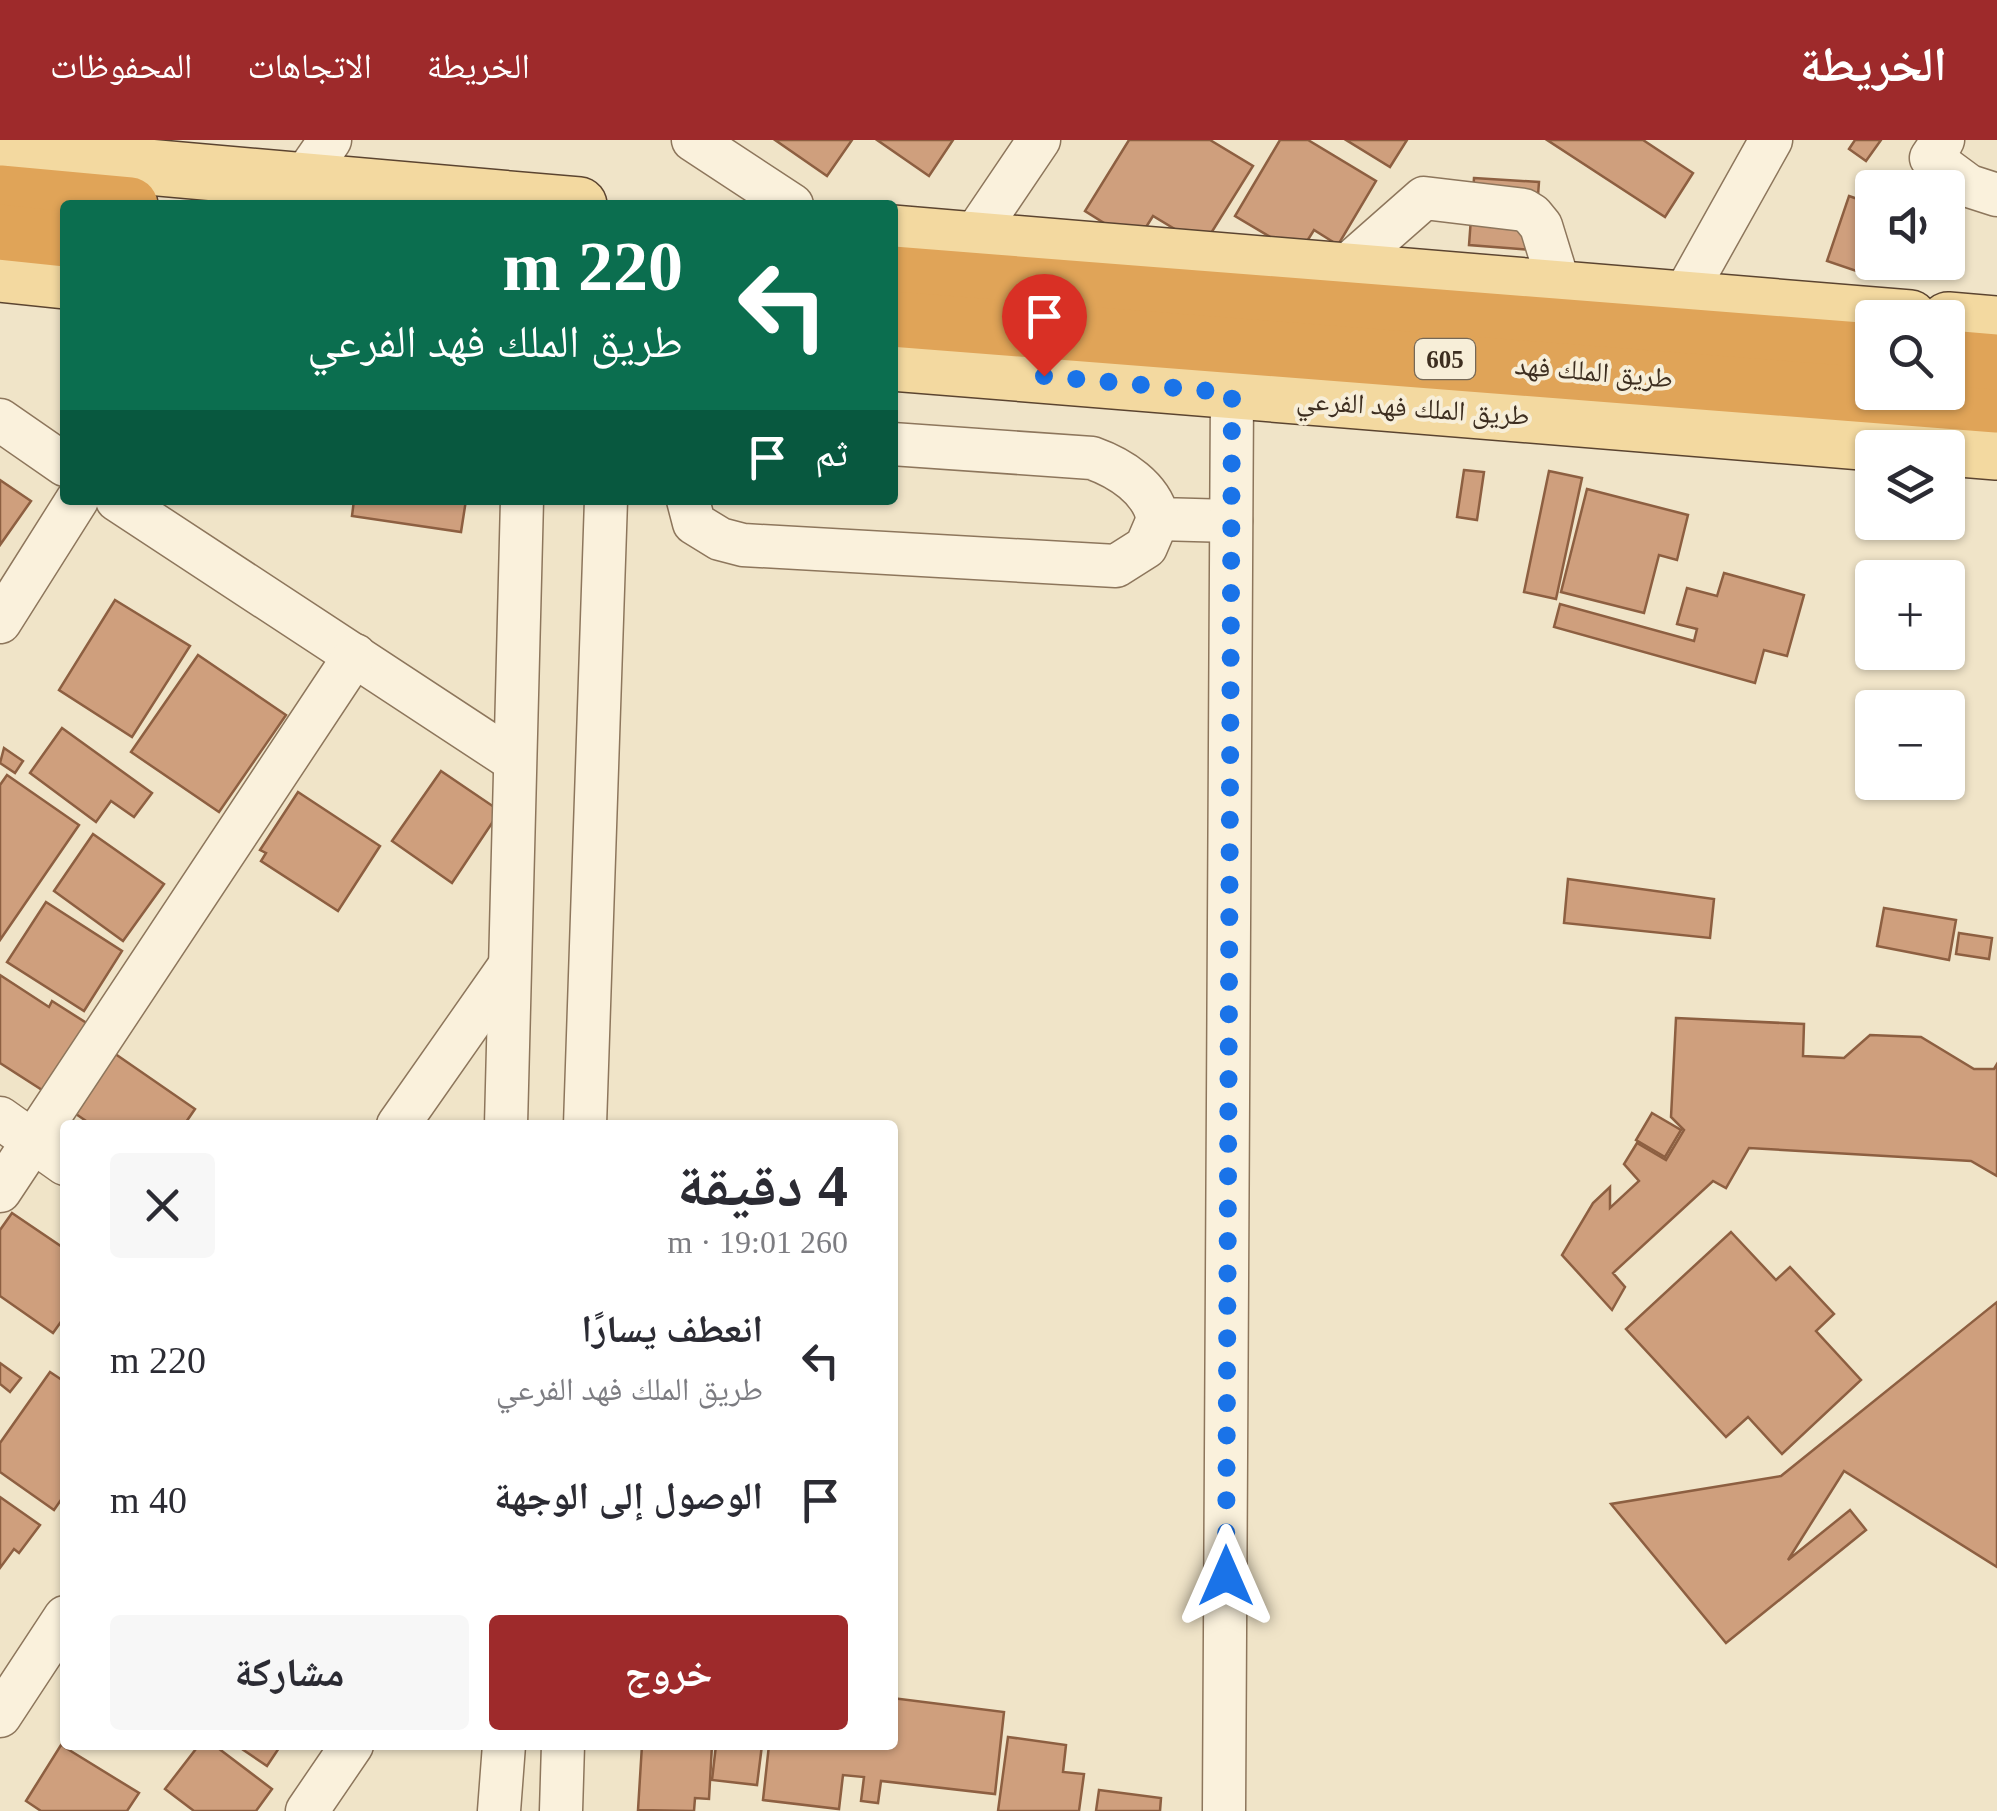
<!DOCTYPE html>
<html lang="ar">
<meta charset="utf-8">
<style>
:root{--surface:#fff;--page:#f7f7f7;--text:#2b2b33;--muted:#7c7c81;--accent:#9e2a2b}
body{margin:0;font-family:"Times New Roman","Noto Naskh Arabic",serif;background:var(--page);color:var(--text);direction:rtl;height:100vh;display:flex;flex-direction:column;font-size:38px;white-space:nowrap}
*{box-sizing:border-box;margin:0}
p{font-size:32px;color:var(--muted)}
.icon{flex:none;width:55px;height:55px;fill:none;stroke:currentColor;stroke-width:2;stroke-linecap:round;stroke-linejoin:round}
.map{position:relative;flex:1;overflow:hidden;direction:ltr}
.details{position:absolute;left:60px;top:980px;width:838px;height:630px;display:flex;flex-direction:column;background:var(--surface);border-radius:10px;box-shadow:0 2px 8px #0004;direction:rtl}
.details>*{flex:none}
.hud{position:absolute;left:60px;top:60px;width:838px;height:305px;border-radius:10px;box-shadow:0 2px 8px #0004;direction:rtl;background:#0b6e4f;color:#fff;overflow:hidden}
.controls{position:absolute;left:1855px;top:30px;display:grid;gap:20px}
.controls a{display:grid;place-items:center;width:110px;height:110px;border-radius:10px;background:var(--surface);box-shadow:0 2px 8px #0004;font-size:50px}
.pin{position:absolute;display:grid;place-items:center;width:85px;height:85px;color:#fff;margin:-102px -42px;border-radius:50% 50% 50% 0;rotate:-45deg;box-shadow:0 0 10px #0007}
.pin .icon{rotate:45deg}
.me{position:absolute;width:110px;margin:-55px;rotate:0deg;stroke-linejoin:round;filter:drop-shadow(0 0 8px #0008)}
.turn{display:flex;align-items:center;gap:35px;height:210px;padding:0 50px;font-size:45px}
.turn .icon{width:130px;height:130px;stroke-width:2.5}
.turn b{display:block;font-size:70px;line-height:85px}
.then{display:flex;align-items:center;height:95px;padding:0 50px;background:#0003;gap:20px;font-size:38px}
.round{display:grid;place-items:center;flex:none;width:105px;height:105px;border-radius:10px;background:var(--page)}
.summary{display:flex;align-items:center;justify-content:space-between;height:170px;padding:0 50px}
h1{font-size:60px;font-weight:700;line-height:75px}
.cta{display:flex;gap:20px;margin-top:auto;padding:20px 50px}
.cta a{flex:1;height:115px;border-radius:10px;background:var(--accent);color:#fff;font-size:40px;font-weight:700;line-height:115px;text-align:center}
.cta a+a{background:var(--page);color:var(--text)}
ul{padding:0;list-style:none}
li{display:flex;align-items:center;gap:30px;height:140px;padding:0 50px}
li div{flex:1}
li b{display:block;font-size:38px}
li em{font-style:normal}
header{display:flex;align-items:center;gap:60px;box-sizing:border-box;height:140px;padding:0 50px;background:var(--accent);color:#fff}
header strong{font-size:48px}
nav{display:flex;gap:55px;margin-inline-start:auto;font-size:35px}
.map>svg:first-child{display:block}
.building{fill:#cf9f7d;stroke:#8d5f41;stroke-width:2.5}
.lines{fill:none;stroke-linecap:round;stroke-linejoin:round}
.minor-casing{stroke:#8d765c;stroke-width:45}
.major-casing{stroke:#5b4430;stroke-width:58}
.highway-casing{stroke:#5b4430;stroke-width:58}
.minor{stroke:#faf1dc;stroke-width:42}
.major{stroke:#f3d9a0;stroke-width:55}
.highway{stroke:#e0a458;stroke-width:55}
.route{stroke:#1a73e8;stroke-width:18;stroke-dasharray:0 32.4}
.labels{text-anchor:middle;stroke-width:8;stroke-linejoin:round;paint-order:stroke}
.shield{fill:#f7eed8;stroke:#756857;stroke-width:2.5}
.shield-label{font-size:25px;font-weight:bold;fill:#3d2e20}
.street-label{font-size:28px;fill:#3d2e20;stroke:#f7eed8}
</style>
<header>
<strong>الخريطة</strong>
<nav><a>الخريطة</a><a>الاتجاهات</a><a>المحفوظات</a></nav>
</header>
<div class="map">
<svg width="1997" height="1671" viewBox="0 0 1997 1671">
<rect width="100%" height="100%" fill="#f0e4c8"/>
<g class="building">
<polygon points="775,0 852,0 827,36"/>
<polygon points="877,0 953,0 929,36"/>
<polygon points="1129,0 1210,0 1253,26 1203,106 1153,76 1136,103 1085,71"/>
<polygon points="1280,0 1308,0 1376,41 1338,105 1314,90 1299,114 1235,76"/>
<polygon points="1346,0 1407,0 1390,27"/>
<polygon points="1547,0 1643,0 1693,33 1665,77"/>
<polygon points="1855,0 1881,0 1866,21 1849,9"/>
<polygon points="1474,38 1539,42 1534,110 1469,105"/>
<polygon points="1849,56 1872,64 1876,122 1871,136 1827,121"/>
<polygon points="1464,330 1484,332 1477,380 1457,377"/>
<polygon points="1549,331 1582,338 1556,459 1524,452"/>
<polygon points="0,340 31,361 0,405"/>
<polygon points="1587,349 1688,375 1677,420 1659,415 1644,473 1561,452"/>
<polygon points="354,360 466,360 461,392 352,376"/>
<polygon points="1724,433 1804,455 1787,516 1764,510 1755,543 1554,487 1560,464 1694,501 1697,489 1677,484 1687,448 1717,456"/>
<polygon points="115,460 190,506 132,597 59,550"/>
<polygon points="198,515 286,575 219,672 131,612"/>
<polygon points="62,588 152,653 134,677 111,661 96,682 30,633"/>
<polygon points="4,608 23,621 15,633 0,623"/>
<polygon points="441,631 500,671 452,743 392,701"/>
<polygon points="7,635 79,685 0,800 0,645"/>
<polygon points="298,652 380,706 338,771 261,721 266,713 260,710"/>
<polygon points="93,694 164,744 123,801 54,751"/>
<polygon points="1568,739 1714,759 1710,798 1564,783"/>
<polygon points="46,762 122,811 84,871 7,822"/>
<polygon points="1884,768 1956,780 1949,820 1877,806"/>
<polygon points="1959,793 1992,798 1989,819 1956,814"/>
<polygon points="0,835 49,867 52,861 96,889 53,957 0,923"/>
<polygon points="1676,878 1804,884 1803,916 1844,918 1870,895 1921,897 1974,929 1994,929 1997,924 1997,1036 1971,1021 1749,1008 1726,1048 1713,1041 1613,1133 1625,1147 1612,1170 1562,1115 1593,1063 1610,1047 1610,1068 1639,1041 1624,1024 1637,1003 1666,1020 1684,990 1671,977"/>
<polygon points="111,911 195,969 184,985 92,985 70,970"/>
<polygon points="1652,973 1681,990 1665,1017 1636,1000"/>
<polygon points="12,1073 65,1109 65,1176 53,1193 0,1156 0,1090"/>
<polygon points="1731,1092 1776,1140 1790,1127 1834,1174 1816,1191 1861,1240 1782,1314 1748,1277 1726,1297 1626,1189"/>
<polygon points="1997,1162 1997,1427 1844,1331 1788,1420 1850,1370 1866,1390 1726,1503 1611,1364 1781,1336"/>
<polygon points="0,1223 21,1238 10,1252 0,1244"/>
<polygon points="50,1232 65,1242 65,1354 54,1370 0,1332 0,1303"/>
<polygon points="0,1357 40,1385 19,1413 14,1409 0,1428"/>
<polygon points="892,1558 1004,1572 995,1654 881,1641 878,1663 861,1661 864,1637 843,1635 839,1669 763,1660 769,1605 892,1605"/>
<polygon points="1008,1597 1066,1605 1063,1632 1084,1634 1079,1671 998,1671"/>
<polygon points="61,1605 139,1653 127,1671 41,1671 26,1661"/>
<polygon points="199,1605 214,1605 272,1649 256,1671 194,1671 165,1649"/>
<polygon points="236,1605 281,1605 267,1626"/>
<polygon points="642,1605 712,1605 709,1659 695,1658 694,1671 638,1670"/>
<polygon points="716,1605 762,1605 757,1645 712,1640"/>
<polygon points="1099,1650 1161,1658 1160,1671 1096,1671"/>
</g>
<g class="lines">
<g class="minor-casing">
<g id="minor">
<polyline points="693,0 792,65"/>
<polyline points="1943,0 1931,18 1969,46 1997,55"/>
<polyline points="303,39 330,0"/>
<polyline points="972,99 1039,0"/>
<polyline points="1340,132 1424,58 1524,70 1532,75 1541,86 1561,151"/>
<polyline points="1681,161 1771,0"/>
<polyline points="0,280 65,325"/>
<path d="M892 304 1092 318C1120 328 1152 348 1158 379L1231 381"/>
<polyline points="117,360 513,620"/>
<polyline points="688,360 694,383 720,399 743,405 1116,426 1146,407 1158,379"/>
<polyline points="0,482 77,360"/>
<polyline points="0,978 65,1024"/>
<polyline points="398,985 508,828"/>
<polyline points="506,985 522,360"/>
<polyline points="585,985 606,360"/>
<polyline points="0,1051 355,515"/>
<polyline points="0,1576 65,1477"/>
<polyline points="307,1671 352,1605"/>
<polyline points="499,1671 504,1605"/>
<polyline points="561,1671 563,1605"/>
<polyline points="1224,1671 1232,253"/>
</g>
</g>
<g class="major-casing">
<g id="major">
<polyline points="0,14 579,65"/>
<polyline points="892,93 1910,178"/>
<polyline points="0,134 65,141"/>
<polyline points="1948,180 1997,184"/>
<polyline points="892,223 1935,308"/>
<polyline points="1948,308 1997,312"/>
</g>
</g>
<g class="highway-casing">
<g id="highway">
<polyline points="0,53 130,65"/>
<polyline points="0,92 65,99"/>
<polyline points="892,134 1872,211"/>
<polyline points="892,179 1997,265"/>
<polyline points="1948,218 1997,222"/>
</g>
</g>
<use href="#minor" class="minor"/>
<use href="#major" class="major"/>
<use href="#highway" class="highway"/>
</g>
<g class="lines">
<polyline class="route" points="1044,236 1232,253 1226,1436"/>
</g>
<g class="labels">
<rect class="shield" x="1415" y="199" width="60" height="40" rx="8"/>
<g class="shield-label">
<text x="1445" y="228">605</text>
</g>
<g class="street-label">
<text transform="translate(1594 231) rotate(5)" y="10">طريق الملك فهد</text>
<text transform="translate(1413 267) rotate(4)" y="10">طريق الملك فهد الفرعي</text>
</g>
</g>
</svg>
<div class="controls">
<a><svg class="icon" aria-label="sound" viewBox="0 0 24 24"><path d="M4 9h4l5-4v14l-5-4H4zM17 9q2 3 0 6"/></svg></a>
<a><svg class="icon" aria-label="search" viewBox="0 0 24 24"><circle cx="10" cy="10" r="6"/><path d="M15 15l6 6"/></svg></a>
<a><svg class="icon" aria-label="layers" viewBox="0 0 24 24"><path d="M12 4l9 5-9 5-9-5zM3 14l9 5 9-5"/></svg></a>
<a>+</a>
<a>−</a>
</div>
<div class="pin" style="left:1044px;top:236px;background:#d93025"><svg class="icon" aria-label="arrive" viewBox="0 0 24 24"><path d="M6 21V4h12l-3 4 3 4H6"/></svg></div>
<svg class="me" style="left:1226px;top:1436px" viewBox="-20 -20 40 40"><path d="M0-17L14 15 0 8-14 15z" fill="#1a73e8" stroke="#fff" stroke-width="4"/></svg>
<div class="hud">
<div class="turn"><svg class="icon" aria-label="left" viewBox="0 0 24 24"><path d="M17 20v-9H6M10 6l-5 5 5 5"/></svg><div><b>220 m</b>طريق الملك فهد الفرعي</div></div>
<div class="then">ثم<svg class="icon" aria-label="arrive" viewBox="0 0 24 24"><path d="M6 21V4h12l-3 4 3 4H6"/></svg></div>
</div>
<section class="details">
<div class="summary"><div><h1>4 دقيقة</h1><p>260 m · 19:01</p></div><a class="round"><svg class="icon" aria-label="close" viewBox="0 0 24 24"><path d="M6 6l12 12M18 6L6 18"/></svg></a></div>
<ul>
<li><svg class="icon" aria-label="left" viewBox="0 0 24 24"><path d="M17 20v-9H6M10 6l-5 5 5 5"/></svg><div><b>انعطف يسارًا</b><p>طريق الملك فهد الفرعي</p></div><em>220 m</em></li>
<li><svg class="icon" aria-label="arrive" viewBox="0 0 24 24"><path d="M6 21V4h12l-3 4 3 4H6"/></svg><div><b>الوصول إلى الوجهة</b></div><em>40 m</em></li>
</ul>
<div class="cta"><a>خروج</a><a>مشاركة</a></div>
</section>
</div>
